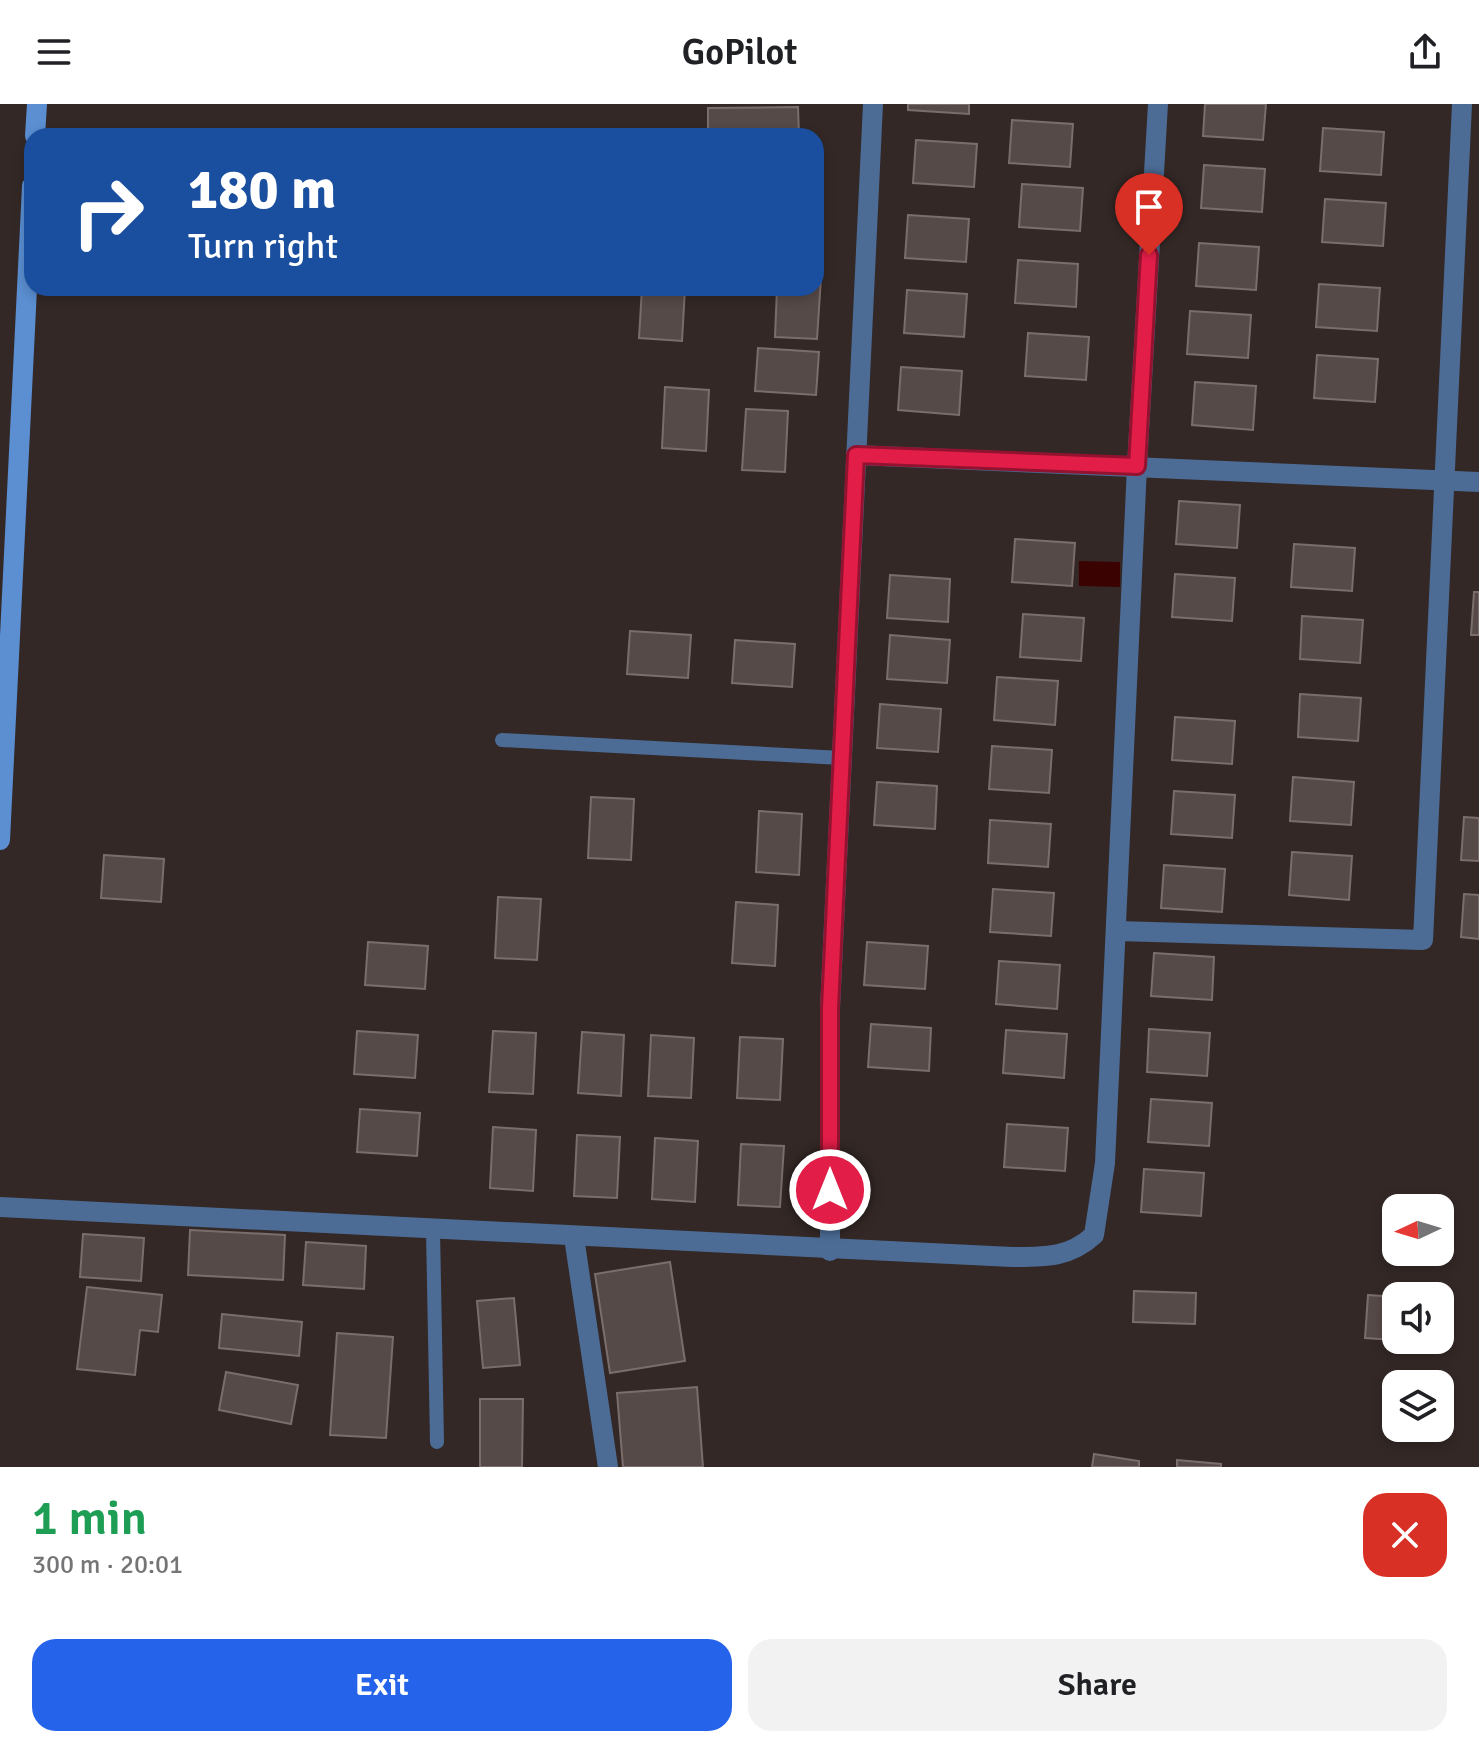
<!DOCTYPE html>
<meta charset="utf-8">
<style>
:root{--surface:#fff;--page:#f2f2f2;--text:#202124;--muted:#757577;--accent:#2563eb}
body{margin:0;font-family:Signika,sans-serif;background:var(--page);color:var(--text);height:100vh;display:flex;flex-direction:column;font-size:30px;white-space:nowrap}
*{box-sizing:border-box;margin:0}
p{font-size:26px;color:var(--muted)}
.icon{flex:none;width:44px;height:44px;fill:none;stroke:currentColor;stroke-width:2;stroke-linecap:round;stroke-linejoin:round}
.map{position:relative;height:1363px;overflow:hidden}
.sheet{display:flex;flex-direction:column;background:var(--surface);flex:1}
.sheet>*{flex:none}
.banner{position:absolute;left:24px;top:24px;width:800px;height:168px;border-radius:24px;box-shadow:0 4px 12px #0003;background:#1a4fa0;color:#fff;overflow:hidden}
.needle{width:52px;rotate:266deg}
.buttons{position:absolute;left:1382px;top:1090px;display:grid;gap:16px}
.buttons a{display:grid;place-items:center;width:72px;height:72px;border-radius:16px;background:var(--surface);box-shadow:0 4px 12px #0003;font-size:40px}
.pin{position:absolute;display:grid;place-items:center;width:68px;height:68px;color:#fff;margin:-82px -34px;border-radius:50% 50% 50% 0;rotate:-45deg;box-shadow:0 0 8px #0007}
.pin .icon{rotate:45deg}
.me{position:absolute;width:88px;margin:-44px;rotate:0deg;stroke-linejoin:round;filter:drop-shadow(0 0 6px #0008)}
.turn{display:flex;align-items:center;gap:28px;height:168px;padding:0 32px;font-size:36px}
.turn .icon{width:104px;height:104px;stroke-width:2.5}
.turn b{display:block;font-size:56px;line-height:68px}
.round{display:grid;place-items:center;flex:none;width:84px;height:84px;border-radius:24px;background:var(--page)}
.overview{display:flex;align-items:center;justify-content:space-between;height:136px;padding:0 32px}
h1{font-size:48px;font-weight:600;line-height:60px;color:#1e9e55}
.cta{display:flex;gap:16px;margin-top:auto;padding:16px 32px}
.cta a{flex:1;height:92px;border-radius:24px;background:var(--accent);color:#fff;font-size:32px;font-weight:600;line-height:92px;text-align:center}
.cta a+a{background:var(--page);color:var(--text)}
header{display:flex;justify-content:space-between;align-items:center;height:104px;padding:0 32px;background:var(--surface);font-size:36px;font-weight:600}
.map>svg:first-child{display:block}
.water{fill:#3b0202}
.building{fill:#564a48;stroke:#7a6d6b;stroke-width:2}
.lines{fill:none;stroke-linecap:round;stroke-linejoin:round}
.service{stroke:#4c6c96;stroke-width:14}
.minor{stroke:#4c6c96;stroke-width:20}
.secondary{stroke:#5b8fd2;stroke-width:20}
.route-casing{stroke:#92132f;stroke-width:20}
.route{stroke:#e11d48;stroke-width:14}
</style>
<header><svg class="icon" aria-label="menu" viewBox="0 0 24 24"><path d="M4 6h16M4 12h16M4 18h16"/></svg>GoPilot<svg class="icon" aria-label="share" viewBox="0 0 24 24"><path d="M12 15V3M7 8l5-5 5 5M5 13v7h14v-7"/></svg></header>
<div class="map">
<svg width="1479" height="1363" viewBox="0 0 1479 1363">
<rect width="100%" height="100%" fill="#332826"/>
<polygon class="water" points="1079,457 1120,458 1120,483 1079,482"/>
<g class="building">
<polygon points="908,0 969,0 969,10 908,6"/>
<polygon points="1205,0 1266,0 1263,36 1203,32"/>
<polygon points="798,3 799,32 708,32 708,4"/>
<polygon points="1012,16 1073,20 1070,63 1009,59"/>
<polygon points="1323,24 1384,28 1381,71 1320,67"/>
<polygon points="916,36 977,40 974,83 913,79"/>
<polygon points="1204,61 1265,65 1262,108 1201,104"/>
<polygon points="1022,80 1083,84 1080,127 1019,123"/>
<polygon points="1325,95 1386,99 1383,142 1322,138"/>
<polygon points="908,111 969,115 966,158 905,154"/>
<polygon points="1199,139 1259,143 1256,186 1196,182"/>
<polygon points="1018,156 1078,160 1076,203 1015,199"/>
<polygon points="816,174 821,174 817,235 775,233 777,184 816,184"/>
<polygon points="1319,180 1380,184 1377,227 1316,223"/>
<polygon points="642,184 685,184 682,237 639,234"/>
<polygon points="907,186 967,190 964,233 904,229"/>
<polygon points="1190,207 1251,211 1248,254 1187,250"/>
<polygon points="1028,229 1089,233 1086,276 1025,272"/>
<polygon points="758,244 819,248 816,291 755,287"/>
<polygon points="1317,251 1378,255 1375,298 1314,294"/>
<polygon points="901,263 962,267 959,311 898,306"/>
<polygon points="1195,278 1256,282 1253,326 1192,321"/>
<polygon points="665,283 709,286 706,347 662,344"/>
<polygon points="746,305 788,307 785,368 742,366"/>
<polygon points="1179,397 1240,401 1237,444 1176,440"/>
<polygon points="1015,435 1075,439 1072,482 1012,478"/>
<polygon points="1294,440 1355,444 1352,487 1291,483"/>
<polygon points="1175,470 1235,474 1232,517 1172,513"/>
<polygon points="890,471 950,475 948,518 887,514"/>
<polygon points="1474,488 1479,488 1479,531 1471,531"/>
<polygon points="1023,510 1084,514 1081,557 1020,553"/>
<polygon points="1302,512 1363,516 1360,559 1300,555"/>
<polygon points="630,527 691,531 688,574 627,570"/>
<polygon points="890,531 950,536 947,579 887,575"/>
<polygon points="735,536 795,540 792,583 732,579"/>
<polygon points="997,573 1058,577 1055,621 994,616"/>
<polygon points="1300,590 1361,594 1358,637 1298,633"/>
<polygon points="880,600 941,605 938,648 877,644"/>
<polygon points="1175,613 1235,617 1232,660 1172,656"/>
<polygon points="992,642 1052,646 1049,689 989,685"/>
<polygon points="1293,673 1354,678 1351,721 1290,717"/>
<polygon points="877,678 937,682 935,725 874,721"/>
<polygon points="1174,687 1235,691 1232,734 1171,730"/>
<polygon points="591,693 634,695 631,756 588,754"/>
<polygon points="759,707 802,710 799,771 756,768"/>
<polygon points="1464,713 1479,714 1479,757 1461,756"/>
<polygon points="990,716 1051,720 1048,763 988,759"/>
<polygon points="1292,748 1352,752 1349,796 1289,791"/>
<polygon points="104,751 164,755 161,798 101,794"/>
<polygon points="1164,761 1225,765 1222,808 1161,804"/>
<polygon points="993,785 1054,789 1051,832 990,828"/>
<polygon points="1464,790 1479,791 1479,835 1461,833"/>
<polygon points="498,793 541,795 537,856 495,854"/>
<polygon points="736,798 778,801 775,862 732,859"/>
<polygon points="368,838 428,842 425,885 365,881"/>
<polygon points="867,838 928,842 925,885 864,881"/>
<polygon points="1154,849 1214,853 1212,896 1151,892"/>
<polygon points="999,857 1060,861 1057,905 996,900"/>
<polygon points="871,920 931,924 929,967 868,963"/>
<polygon points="1149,925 1210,929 1207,972 1147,968"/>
<polygon points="1006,926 1067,930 1064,974 1003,969"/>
<polygon points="357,927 418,931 415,974 354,970"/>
<polygon points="493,927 536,929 533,990 489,988"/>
<polygon points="582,928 624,931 621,992 578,989"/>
<polygon points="651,931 694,934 691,994 648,992"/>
<polygon points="740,933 783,935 780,996 737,994"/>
<polygon points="1151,995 1212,999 1209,1042 1148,1038"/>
<polygon points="360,1005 420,1009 417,1052 357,1048"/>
<polygon points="1007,1020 1068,1024 1065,1067 1004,1063"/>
<polygon points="493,1023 536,1026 533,1087 490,1084"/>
<polygon points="577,1031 620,1033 617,1094 574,1092"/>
<polygon points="655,1034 698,1037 695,1098 652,1095"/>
<polygon points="741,1040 784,1042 780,1103 738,1101"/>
<polygon points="1144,1065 1204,1069 1201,1112 1141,1108"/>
<polygon points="190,1126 285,1131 283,1176 188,1171"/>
<polygon points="83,1130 144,1134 141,1177 80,1173"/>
<polygon points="306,1138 366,1142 364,1185 303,1181"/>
<polygon points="670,1158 685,1257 610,1269 595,1170"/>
<polygon points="87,1183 162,1191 158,1228 140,1226 135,1271 77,1265"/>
<polygon points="1134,1187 1196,1189 1195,1220 1133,1218"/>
<polygon points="1368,1191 1396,1193 1396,1236 1426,1236 1425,1238 1365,1234"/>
<polygon points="514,1194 520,1261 483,1264 477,1197"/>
<polygon points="222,1210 302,1218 299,1252 219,1244"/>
<polygon points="337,1229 393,1233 386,1334 330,1331"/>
<polygon points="226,1268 298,1281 291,1320 219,1306"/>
<polygon points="697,1283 703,1363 623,1363 617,1289"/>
<polygon points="480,1295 523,1295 522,1363 480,1363"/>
<polygon points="1094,1350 1139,1357 1139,1363 1092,1363"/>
<polygon points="1177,1356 1221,1360 1221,1363 1177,1363"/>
</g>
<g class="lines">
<g class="service">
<polyline points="502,636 842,654"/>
<polyline points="433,1126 437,1338"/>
</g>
<g class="minor">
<polyline points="856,351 1479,378"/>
<polyline points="1118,827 1423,836 1462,0"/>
<path d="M0 1103 1012 1153C1045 1153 1069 1154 1094 1131L1105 1059 1137 362 1158 0"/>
<polyline points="574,1133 608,1363"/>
<polyline points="830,1147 830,904 873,0"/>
</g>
<g class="secondary">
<polyline points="35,32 37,0"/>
<polyline points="0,736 32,82"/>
</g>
</g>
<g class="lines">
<g class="route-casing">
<polyline id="route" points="830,1086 830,904 856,351 1137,362 1149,151"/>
</g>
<use href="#route" class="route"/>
</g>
</svg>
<div class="buttons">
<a><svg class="needle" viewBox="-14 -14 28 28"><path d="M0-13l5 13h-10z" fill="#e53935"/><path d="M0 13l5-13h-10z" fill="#757577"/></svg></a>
<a><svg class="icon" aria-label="sound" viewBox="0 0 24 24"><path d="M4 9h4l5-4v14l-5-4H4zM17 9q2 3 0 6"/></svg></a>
<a><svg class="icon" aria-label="layers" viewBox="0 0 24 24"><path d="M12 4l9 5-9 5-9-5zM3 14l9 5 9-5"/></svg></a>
</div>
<div class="pin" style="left:1149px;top:151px;background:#d93025"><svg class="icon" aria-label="arrive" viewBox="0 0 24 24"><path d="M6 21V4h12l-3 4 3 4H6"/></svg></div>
<svg class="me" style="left:830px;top:1086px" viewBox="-20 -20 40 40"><circle r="17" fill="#e11d48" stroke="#fff" stroke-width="3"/><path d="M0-11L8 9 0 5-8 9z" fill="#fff"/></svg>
<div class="banner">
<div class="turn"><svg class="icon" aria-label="right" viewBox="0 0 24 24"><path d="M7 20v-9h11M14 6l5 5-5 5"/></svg><div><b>180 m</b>Turn right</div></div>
</div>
</div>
<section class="sheet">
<div class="overview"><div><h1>1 min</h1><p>300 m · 20:01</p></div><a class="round" style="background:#d93025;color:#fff"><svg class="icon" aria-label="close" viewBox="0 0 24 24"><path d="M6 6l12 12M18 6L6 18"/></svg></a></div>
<div class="cta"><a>Exit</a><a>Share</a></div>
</section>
